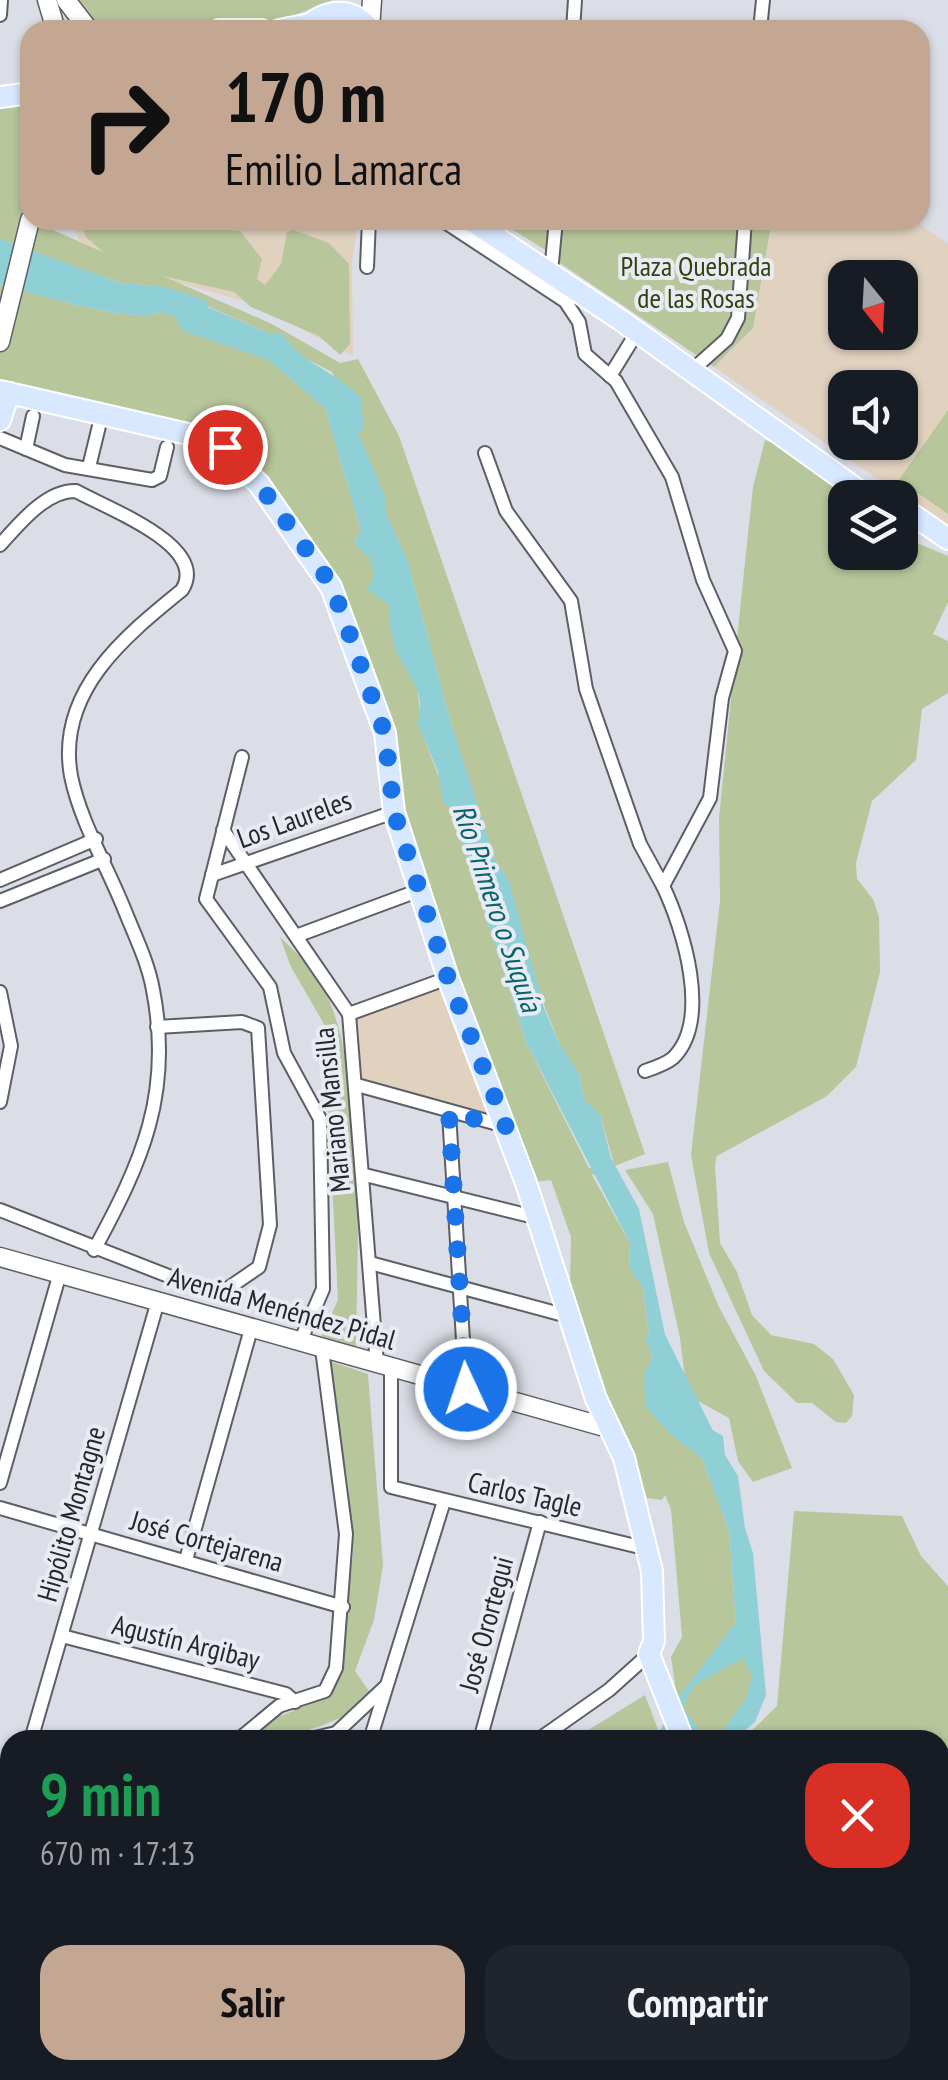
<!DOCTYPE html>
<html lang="es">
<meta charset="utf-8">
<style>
:root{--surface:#171b24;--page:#20242c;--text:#f1f3f6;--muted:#9ea1a6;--accent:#c4a793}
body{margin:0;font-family:"PT Sans Narrow",sans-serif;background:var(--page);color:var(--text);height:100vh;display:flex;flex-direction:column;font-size:38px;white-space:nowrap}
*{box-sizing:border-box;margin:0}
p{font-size:32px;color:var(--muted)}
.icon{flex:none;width:55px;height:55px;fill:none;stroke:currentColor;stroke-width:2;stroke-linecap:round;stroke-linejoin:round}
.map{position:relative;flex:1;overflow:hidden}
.side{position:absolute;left:0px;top:1730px;width:950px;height:350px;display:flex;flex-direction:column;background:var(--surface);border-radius:30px 30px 0 0;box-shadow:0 2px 8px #0004}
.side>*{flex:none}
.banner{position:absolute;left:20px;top:20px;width:910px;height:210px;border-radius:30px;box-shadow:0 2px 8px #0004;background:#c4a793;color:#111;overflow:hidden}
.needle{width:65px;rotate:162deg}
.buttons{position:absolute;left:828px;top:260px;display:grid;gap:20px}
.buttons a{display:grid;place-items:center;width:90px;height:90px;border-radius:20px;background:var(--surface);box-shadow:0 2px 8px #0004;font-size:50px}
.pin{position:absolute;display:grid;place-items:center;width:85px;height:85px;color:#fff;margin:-42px;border:5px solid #fff;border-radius:50%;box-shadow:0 2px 10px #0007}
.me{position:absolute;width:110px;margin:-55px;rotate:357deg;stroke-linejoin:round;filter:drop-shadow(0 0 8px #0008)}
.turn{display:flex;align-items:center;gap:35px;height:210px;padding:0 40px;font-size:45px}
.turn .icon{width:130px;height:130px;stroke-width:2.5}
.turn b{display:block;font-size:70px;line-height:85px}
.round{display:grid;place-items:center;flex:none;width:105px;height:105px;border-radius:30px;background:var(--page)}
.summary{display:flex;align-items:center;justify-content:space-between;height:170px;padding:0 40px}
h1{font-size:60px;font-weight:600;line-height:75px;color:#1e9e55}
.cta{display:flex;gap:20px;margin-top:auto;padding:20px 40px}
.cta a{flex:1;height:115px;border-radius:30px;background:var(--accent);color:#111;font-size:40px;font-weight:600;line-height:115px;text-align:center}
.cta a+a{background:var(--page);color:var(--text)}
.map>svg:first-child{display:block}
.education{fill:#e1d2c0;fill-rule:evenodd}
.green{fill:#b8c69c}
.water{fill:#8fcfd6;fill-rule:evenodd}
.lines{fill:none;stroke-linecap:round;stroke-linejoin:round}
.river{stroke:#8fcfd6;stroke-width:20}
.street-casing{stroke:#5d5f67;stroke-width:16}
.secondary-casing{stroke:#5d5f67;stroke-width:21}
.primary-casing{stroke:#fff;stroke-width:24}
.street{stroke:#fff;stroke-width:12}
.secondary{stroke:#fff;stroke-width:18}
.primary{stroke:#d7e8ff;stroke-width:20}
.route{stroke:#1a73e8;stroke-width:18;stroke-dasharray:0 32.4}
.labels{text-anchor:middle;stroke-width:8;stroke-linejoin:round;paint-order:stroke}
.park-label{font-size:28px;fill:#35410c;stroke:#e9ebf4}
.street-label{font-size:28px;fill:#26272a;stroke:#e9ebf4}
.water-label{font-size:30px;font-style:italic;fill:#08646c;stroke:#e9ebf4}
</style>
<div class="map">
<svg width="948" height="2080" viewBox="0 0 948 2080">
<rect width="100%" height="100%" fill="#dcdee7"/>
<g class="education">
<polygon points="69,220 359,220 352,261 353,356 253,304 179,283 80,242"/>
<path d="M772 220H914L948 244V527L714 367 753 328ZM845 278H900V332H845ZM845 388H900V442H845Z"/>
<polygon points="446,987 494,1119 368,1081 358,1083 354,1018"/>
<polygon points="651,2070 798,2070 804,2080 636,2080"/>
</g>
<g class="green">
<polygon points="74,0 333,0 275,23 102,30"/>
<path d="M30 93V220L103 252 86 237 79 220H216V229L240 231 262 259 257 279 265 285 281 264 287 232 293 230 329 243 349 264 350 344 340 355 319 336 251 307 234 292 163 276 272 324 340 363 358 359 399 436 645 1154 592 1175 630 1243 629 1268 643 1288 652 1358 644 1375 670 1434 702 1458 729 1531 736 1622 677 1699 671 1657 682 1637 671 1509 665 1495 662 1500 647 1498 630 1443 611 1420 600 1395 570 1285 571 1237 551 1180 526 1183 394 812 387 747 331 587 233 454 0 391V285C39 293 129 325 161 312L177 317 182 330 269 360 325 408 361 530 354 543 371 559 388 604 403 664 417 686 423 736 451 808 526 1042 589 1168 614 1164 600 1115 584 1099 579 1073 560 1045 530 970 509 881 495 859 450 720 407 559 386 514V499L332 372 293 352 282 333H268L165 287 121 283 0 239V97Z"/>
<polygon points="497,220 553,220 550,253"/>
<polygon points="562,220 772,220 753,328 714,367 557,261"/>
<polygon points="948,410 948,514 899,480"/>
<polygon points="765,440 783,447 854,497 845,498 845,552 902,556 917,543 948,556 948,602 933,634 948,641 948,693 922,709 916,760 872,801 856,863 857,879 873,899 879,917 880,972 856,1067 827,1096 717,1156 715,1165 720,1243 737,1272 752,1315 771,1335 814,1344 833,1359 854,1395 852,1416 846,1423 836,1422 812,1403 797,1403 764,1371 709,1253 691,1155 720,901 719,818 741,600 753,487"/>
<path d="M280 937C292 949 308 962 317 976 369 1060 357 1248 356 1347L320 1339 338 1300 324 1024 291 967Z"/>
<polygon points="668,1162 684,1222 719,1307 756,1376 792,1468 753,1482 738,1461 729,1418 687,1395 680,1338 653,1214 625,1170"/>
<path d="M326 1360 368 1374 383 1565 374 1620 355 1671 374 1698C340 1723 289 1740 246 1740L265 1722 313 1703 330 1692 339 1670 353 1555 348 1483Z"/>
<polygon points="794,1511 902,1516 921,1556 948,1586 948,2012 940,2008 940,1740 742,1740 777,1706"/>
<polygon points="743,1658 753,1676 746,1699 722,1731 699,1732 683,1707 694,1685"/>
<polygon points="645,1695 659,1732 655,1740 572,1740"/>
<polygon points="10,1844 10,2070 650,2070 635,2080 0,2080 0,1848"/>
<polygon points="667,2070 765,2070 771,2080 650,2080"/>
</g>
<path class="water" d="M0 239 121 283 165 287 206 300 208 307 268 333H282C300 364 337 371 361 398L364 428 358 432 386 499V514L407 559 450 720 495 859 509 881 544 1008 560 1045 579 1073 584 1099 600 1115 611 1158 639 1209 681 1412 723 1436 725 1455 738 1476 745 1528 753 1553 766 1695 755 1722 733 1740H655L677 1699 736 1622 729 1531 702 1458 670 1434 645 1406 644 1375 652 1358 643 1288 629 1268 630 1243 526 1042 451 808 443 802 438 772 417 722C429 690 404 674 394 645 390 633 390 617 388 604L367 589 374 576 371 559 354 543 361 530 325 408 269 360 181 330 176 317 161 312C129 325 39 293 0 285ZM743 1658 752 1676 746 1699 722 1731 700 1732 683 1707 694 1685Z"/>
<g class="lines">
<polyline class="river" points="656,1339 708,1443"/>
<g class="street-casing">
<g id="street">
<polyline points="0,15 1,0"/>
<polyline points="573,30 575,0"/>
<polyline points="760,30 763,0"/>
<path d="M442 220 565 301 579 322 585 354 616 381 672 477 703 580 735 651 722 698 710 798 663 886C683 928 712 1020 673 1058 666 1064 654 1068 645 1071"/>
<polyline points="552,262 556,220"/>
<polyline points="367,267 369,220"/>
<polyline points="699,364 727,339 738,318 745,220"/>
<polyline points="610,376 637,332"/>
<polyline points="0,438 65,465 152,480 160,476 167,447"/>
<polyline points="26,449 33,416"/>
<polyline points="485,453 506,511 571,601 586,689 640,844 663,886"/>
<polyline points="89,467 99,426"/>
<path d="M0 545C19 524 46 490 76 491 108 509 210 546 182 590 124 637 56 692 71 776 80 821 108 868 125 911 135 936 148 962 153 990 173 1093 142 1162 94 1250"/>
<polyline points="242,757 206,899 270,987 284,1053 320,1119 323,1289 300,1342"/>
<polyline points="223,830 349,1014 377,1364"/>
<polyline points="212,875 394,812"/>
<polyline points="0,880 96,839"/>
<polyline points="0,901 104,859"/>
<polyline points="296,936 420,890"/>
<polyline points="0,992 11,1046 0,1102"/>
<polyline points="349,1014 448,978"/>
<polyline points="357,1085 505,1126"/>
<polyline points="449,1113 466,1389"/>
<polyline points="365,1175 538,1218"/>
<polyline points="0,1210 199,1288 227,1289 259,1267 270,1225 258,1028 242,1022 157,1027"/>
<polyline points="370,1263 571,1317"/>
<polyline points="391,1368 391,1487 648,1549"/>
<polyline points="0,1483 60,1273"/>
<polyline points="0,1508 343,1607"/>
<polyline points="186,1560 251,1329"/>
<polyline points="62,1636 286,1694 295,1702"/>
<polyline points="336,1733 350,1740"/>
<polyline points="31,1740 158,1301"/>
<polyline points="238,1740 279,1706 325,1691 336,1668 346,1534 322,1349"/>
<polyline points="306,1740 336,1733 385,1687"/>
<polyline points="370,1740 444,1501"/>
<polyline points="480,1740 540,1522"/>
<polyline points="538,1740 609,1690 649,1654"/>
<polyline points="0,1771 10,1770"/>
<polyline points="451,2080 470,2070"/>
<polyline points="491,2080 512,2070"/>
</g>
</g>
<g class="secondary-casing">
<g id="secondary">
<polyline points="47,0 56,30"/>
<polyline points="66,0 89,30"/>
<polyline points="370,30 372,0"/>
<polyline points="0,342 30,220"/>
<polyline points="0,1257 608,1428"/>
</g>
</g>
<g class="primary-casing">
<g id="primary">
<polyline points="219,30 262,30"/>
<polyline points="279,30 310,24"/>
<path d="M305 30C323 9 353 5 370 30"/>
<polyline points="0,97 30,93"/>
<polyline points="470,220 622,321 869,498"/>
<polyline points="0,391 214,440 259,484 331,587 385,733 394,812 448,978 526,1183 596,1399 624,1458 652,1571 654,1641 649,1654 683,1740"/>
<polyline points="0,420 9,393"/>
<polyline points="900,506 948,539"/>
<polyline points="940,2023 948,2027"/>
</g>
</g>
<use href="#street" class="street"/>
<use href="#secondary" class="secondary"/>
<use href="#primary" class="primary"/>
</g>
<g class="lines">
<polyline class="route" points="225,447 259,484 324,574 340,607 385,734 394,812 448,978 506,1126 449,1113 466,1389"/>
</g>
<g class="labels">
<g class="park-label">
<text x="696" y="276">Plaza Quebrada<tspan x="696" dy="32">de las Rosas</tspan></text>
</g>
<g class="street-label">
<text transform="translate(294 819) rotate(-20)" y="10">Los Laureles</text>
<text transform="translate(332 1110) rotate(-96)" y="10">Mariano Mansilla</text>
<text transform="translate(282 1308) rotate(16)" y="10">Avenida Menéndez Pidal</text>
<text transform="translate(525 1494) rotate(13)" y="10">Carlos Tagle</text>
<text transform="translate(71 1514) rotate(-74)" y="10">Hipólito Montagne</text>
<text transform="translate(207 1541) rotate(16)" y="10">José Cortejarena</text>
<text transform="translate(486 1624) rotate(-75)" y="10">José Orortegui</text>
<text transform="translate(186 1642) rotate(14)" y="10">Agustín Argibay</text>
</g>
<g class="water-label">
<text transform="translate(497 908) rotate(71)" y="10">Río Primero o Suquía</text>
</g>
</g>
</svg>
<div class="buttons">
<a><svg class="needle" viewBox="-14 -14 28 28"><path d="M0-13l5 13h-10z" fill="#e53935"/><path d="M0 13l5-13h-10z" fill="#9ea1a6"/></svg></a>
<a><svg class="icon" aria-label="sound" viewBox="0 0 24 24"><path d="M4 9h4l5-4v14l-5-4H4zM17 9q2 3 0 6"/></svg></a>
<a><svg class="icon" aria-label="layers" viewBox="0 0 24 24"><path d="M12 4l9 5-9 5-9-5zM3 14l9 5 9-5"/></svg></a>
</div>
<div class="pin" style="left:225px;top:447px;background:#d93025"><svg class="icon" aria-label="arrive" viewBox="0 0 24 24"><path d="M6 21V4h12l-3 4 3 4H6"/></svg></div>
<svg class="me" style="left:466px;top:1389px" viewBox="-20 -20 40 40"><circle r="17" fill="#1a73e8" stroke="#fff" stroke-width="3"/><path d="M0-11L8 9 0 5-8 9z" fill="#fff"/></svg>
<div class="banner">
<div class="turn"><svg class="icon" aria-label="right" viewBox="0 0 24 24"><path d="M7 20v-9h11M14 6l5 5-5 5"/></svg><div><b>170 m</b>Emilio Lamarca</div></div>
</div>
<section class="side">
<div class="summary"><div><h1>9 min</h1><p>670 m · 17:13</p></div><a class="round" style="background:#d93025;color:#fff"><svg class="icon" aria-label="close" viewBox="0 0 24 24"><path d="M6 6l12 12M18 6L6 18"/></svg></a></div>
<div class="cta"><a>Salir</a><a>Compartir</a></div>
</section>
</div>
